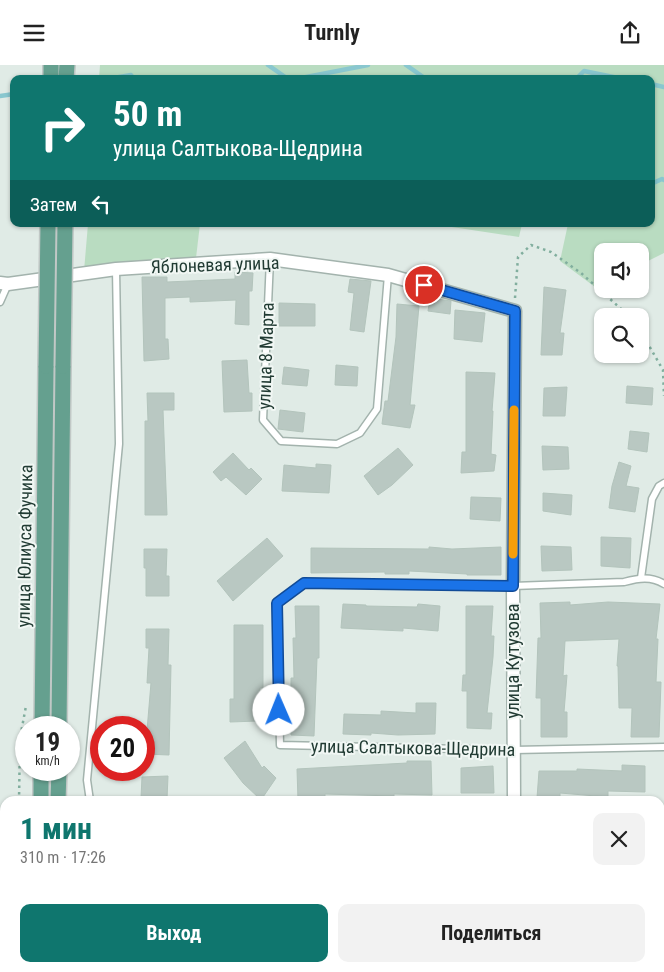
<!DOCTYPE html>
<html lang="ru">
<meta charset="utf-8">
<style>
:root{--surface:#fff;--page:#f2f2f2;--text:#222;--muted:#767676;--accent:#0f766e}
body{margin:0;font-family:"Roboto Condensed",sans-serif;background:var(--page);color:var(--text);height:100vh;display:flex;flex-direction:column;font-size:19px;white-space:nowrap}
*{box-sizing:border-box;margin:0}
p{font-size:16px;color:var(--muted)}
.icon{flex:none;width:28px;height:28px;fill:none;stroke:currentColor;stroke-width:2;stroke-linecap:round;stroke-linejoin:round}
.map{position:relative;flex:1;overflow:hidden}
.sheet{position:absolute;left:0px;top:731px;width:665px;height:176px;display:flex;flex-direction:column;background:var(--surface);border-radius:15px 15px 0 0;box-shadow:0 1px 4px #0004}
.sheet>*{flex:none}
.hud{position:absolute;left:10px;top:10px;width:645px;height:152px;border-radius:10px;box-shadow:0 1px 4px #0004;background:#0f766e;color:#fff;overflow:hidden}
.fabs{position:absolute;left:594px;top:178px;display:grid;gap:10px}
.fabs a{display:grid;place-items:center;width:55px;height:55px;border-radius:10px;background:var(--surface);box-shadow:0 1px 4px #0004;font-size:25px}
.speed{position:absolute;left:15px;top:651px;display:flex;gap:10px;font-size:25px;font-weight:700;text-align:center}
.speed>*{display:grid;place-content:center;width:65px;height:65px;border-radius:50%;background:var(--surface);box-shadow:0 1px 4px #0004;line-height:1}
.speed small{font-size:12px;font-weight:400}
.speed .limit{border:8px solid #d22;background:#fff;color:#111}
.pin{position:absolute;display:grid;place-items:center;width:42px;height:42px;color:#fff;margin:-21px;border:2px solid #fff;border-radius:50%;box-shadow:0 1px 5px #0007}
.me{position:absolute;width:55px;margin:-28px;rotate:359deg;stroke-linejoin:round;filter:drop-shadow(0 0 4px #0008)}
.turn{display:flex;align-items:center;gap:18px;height:105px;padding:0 20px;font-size:22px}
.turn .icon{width:65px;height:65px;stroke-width:2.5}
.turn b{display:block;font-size:35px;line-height:42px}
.then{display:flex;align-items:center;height:48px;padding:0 20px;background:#0003;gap:10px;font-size:19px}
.round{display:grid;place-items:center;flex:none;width:52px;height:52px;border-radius:10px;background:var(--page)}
.summary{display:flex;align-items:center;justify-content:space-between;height:85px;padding:0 20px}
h1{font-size:30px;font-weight:700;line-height:38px;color:var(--accent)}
.cta{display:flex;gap:10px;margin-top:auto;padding:10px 20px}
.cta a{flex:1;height:58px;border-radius:10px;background:var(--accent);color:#fff;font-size:20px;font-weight:700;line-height:58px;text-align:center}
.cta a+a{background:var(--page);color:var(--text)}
header{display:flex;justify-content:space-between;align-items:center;height:65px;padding:0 20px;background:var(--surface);font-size:22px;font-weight:700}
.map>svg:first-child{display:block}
.green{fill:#b9dcc1}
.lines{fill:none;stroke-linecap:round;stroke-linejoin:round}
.stream{stroke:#89c7cf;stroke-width:4.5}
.building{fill:#b9c8c2;stroke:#b3c4bc}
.service-casing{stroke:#a3b3ad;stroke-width:9}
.minor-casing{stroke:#a3b3ad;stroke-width:15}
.primary-casing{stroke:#c1c8c6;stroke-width:18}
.path{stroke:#81ae9e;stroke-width:2.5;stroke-dasharray:2.5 4;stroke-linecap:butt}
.service{stroke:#fff;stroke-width:6}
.minor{stroke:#fff;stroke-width:12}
.primary{stroke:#65a08f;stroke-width:15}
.primary-bridge-casing{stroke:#c1c8c6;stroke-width:18;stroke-linecap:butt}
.primary-bridge{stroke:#65a08f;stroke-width:15}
.route-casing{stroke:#114b97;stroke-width:12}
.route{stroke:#1a73e8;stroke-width:9}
.slow{stroke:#f59e0b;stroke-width:9}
.labels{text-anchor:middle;stroke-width:4;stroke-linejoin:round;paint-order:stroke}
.street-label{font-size:18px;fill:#213b33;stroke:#f1f7f4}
</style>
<header><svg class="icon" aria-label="menu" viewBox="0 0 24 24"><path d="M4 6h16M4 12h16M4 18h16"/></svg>Turnly<svg class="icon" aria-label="share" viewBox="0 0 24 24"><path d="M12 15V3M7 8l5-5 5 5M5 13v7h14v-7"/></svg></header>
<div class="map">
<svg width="664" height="907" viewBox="0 0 664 907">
<rect width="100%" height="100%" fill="#e0ebe6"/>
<g class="green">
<polygon points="100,0 664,0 664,188 640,200 640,186 602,186 602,219 595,222 560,196 568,159 651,159 651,14 99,14"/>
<polygon points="88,159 200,159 196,193 84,206"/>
<polygon points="432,159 522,159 519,172"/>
</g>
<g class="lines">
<g class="stream">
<polyline points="268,0 288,14"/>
<polyline points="406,0 426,14"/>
<polyline points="108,14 131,10 134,14"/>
<polyline points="296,14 368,0"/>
<polyline points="576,14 584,6 623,14"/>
<polyline points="651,19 664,22"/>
<polyline points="0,31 14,29"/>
<polyline points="651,119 662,114 664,115"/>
</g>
</g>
<g class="building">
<polygon points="235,207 253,208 252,226 249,226 249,260 235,259 236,235 190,237 190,232 165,233 165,274 168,274 169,294 144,296 142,212 167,212 167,217 235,214"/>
<polygon points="350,214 371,216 364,267 350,265 354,228 348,227"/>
<polygon points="544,222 566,225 560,268 564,268 562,290 541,290"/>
<polygon points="430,233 451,236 450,249 428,246"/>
<polygon points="279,238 315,239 315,261 279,261"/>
<polygon points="397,239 419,241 410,340 415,340 410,363 382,359 385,336 388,336 396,272"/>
<polygon points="455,245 485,248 482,277 454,274"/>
<polygon points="247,295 249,328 252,328 252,346 224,347 222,296"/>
<polygon points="336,300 358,302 357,321 335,320"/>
<polygon points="284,302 309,305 307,321 282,319"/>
<polygon points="466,307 495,308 492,346 493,346 491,389 496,390 494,406 461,408 462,387 466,387"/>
<polygon points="627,321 653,323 652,340 626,338"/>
<polygon points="567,322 565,351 543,351 544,323"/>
<polygon points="147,328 174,328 174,345 163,345 167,450 145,450 145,356 148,356"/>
<polygon points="280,345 305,348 303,367 278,364"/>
<polygon points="630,366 649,368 647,387 628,384"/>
<polygon points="542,381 568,382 569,404 543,405"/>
<polygon points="398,383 413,400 392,420 378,430 364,411"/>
<polygon points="233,388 249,405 251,403 262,414 246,430 226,412 221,416 213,407"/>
<polygon points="619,397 631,401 626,421 639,423 635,447 609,443 612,421"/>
<polygon points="316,399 331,400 329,428 282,426 284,400 316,403"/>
<polygon points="543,428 572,430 571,450 543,446"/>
<polygon points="471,432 501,433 500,456 470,454"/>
<polygon points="601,472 631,473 630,503 601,501"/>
<polygon points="267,473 283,491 233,536 217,516"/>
<polygon points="541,481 571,482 572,505 542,506"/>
<polygon points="429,482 452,484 501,482 501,510 467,510 467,509 409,506 409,509 385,509 385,507 311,508 311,483 429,484"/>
<polygon points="144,484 167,484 166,511 169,511 169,531 146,531 146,503 144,503"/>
<polygon points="570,537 570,540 608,537 660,539 656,574 658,574 656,617 661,617 659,672 631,672 632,643 619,643 618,601 617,601 619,574 565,576 563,611 567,610 564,647 567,647 567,672 541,672 541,633 536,633 538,573 541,573 540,538"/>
<polygon points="343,539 366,540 366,541 417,542 418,539 440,541 438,566 403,563 403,566 341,563"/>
<polygon points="295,541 319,541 319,593 317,593 314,671 291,670 291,613 294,613 293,573 296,573"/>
<polygon points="466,541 493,541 491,571 494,571 493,592 487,648 492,648 491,664 467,663 467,626 462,626 463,610 466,610"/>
<polygon points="234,560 263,560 263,623 260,623 258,656 230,657 230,634 234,634"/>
<polygon points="146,564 169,564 168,600 171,600 169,690 145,689 151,618 147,618 149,583 146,583"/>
<polygon points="416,638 436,638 435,669 398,670 371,668 371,670 343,669 344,649 381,650 381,646 416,648"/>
<polygon points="245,676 262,703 264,701 276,713 261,735 243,718 224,693"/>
<polygon points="407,696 431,696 432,730 394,729 394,731 325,729 325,736 298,735 297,704 407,698"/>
<polygon points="622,700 645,701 645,727 608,726 608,732 560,728 560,732 537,733 539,706 577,706 577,704 622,706"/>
<polygon points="493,701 494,728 461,728 461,703"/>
<polygon points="168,711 167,734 141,733 142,712"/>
</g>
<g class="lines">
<g class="service-casing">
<g id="service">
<polyline points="270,194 263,355 281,376 337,379 360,368 377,344 388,210"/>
<polyline points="0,237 8,219"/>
<polyline points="641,513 652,434 659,421 664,418"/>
<path d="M664 519C651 511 639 513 624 517L513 521 304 517 277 539 280 680 514 685 664 682"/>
<polyline points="90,736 87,715 119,379 116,204"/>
</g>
</g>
<g class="minor-casing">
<g id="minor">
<polyline points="0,218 8,219 116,204 270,194 388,210 515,246 513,521 514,736"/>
<polyline points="0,828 5,828"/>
<polyline points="660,833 664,833"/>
<polyline points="514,907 514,902"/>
</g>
</g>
<g class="primary-casing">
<g id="primary">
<polyline points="51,14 51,0"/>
<polyline points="66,14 67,0"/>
<polyline points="42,662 46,301"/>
<polyline points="59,662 63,301"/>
<polyline points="41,736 41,705"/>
<polyline points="58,736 59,705"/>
<polyline points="39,907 39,902"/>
<polyline points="57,907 57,902"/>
</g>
</g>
<g class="path">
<polyline points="515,233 518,192 531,180 551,187 581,208 629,251"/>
<polyline points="640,265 663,305 664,331"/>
<polyline points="71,697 72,670"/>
<polyline points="19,736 20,673 26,641"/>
<polyline points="18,907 18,902"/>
<polyline points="76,907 76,902"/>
</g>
<use href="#service" class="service"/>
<use href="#minor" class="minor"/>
<use href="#primary" class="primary"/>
<g class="primary-bridge-casing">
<g id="primary-bridge">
<polyline points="46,301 48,159"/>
<polyline points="63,301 65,159"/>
</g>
</g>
<use href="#primary-bridge" class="primary-bridge"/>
</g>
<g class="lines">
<g class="route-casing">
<polyline id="route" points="279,645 277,538 304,518 513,521 515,246 424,220"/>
</g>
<use href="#route" class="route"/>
<polyline class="slow" points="513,489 514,345"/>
</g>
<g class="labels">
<g class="street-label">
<text transform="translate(215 200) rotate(-2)" y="6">Яблоневая улица</text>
<text transform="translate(266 291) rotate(-88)" y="6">улица 8 Марта</text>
<text transform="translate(25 481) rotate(-89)" y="6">улица Юлиуса Фучика</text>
<text transform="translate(513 596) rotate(-90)" y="6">улица Кутузова</text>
<text transform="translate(413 683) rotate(1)" y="6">улица Салтыкова-Щедрина</text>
</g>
</g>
</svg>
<div class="fabs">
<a><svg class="icon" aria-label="sound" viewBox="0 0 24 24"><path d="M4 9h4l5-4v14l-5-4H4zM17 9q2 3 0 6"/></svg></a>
<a><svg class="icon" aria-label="search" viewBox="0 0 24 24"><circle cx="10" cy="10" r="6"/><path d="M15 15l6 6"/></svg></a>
</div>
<div class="speed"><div>19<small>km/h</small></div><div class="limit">20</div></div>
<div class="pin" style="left:424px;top:220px;background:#d93025"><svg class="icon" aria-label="arrive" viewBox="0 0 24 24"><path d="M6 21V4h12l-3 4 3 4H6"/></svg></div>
<svg class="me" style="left:279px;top:645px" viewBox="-20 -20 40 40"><circle r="19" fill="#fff"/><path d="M0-13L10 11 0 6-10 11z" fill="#1a73e8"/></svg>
<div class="hud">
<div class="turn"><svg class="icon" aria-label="right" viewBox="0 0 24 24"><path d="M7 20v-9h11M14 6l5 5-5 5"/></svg><div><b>50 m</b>улица Салтыкова-Щедрина</div></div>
<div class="then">Затем<svg class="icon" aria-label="left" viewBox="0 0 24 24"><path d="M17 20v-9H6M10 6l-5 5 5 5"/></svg></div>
</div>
<section class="sheet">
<div class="summary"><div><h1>1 мин</h1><p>310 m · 17:26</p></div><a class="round"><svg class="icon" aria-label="close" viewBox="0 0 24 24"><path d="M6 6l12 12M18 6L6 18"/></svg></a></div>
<div class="cta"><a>Выход</a><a>Поделиться</a></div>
</section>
</div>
